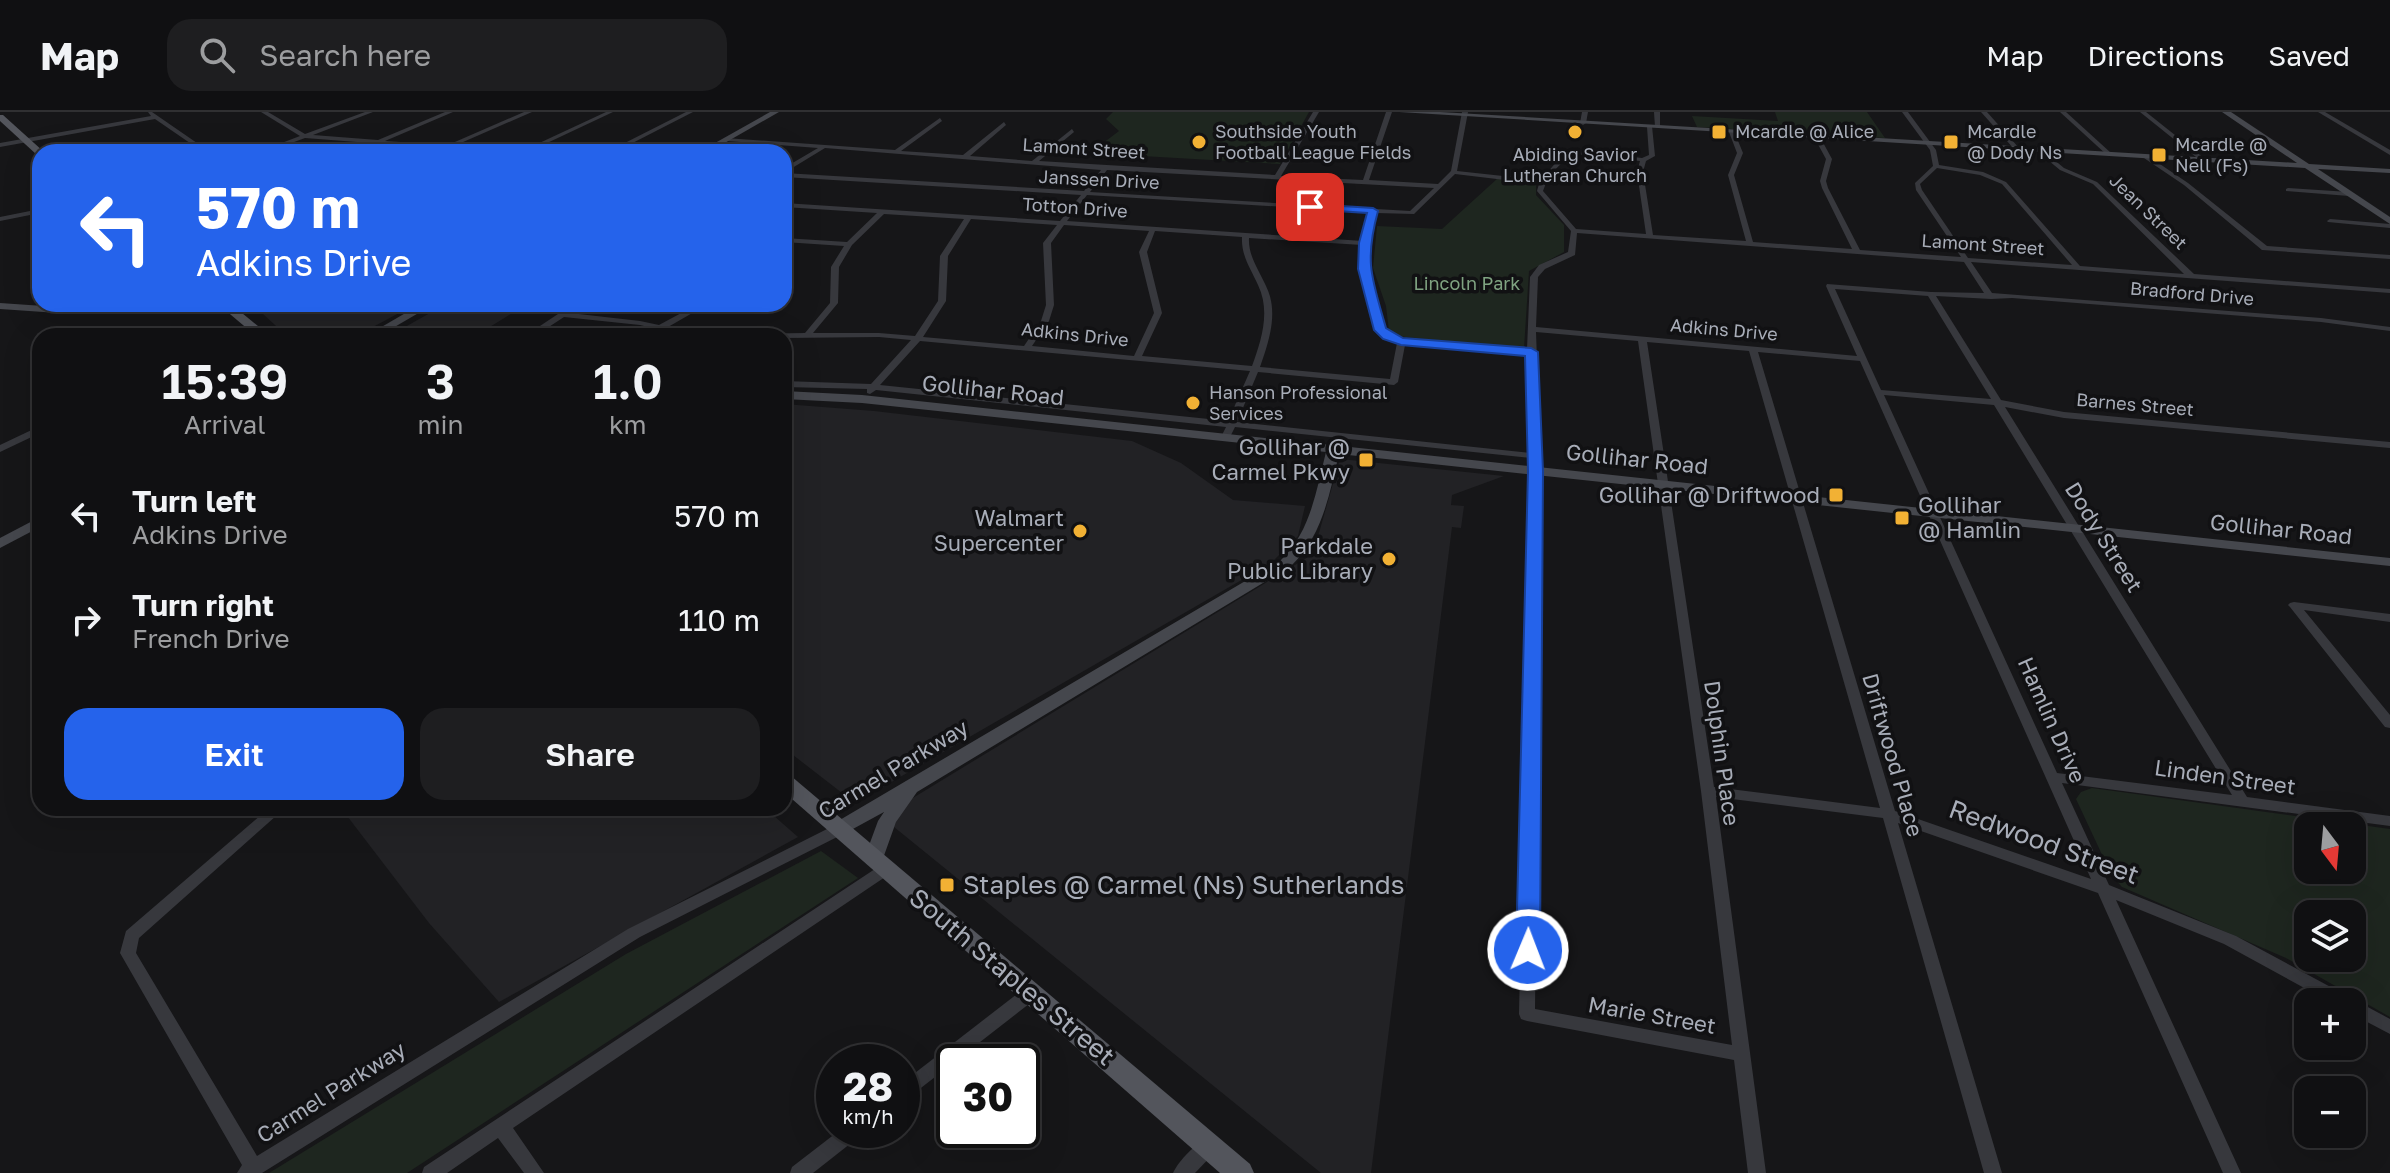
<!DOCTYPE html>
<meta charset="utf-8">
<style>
:root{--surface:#101012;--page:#1e1e20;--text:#f1f3f6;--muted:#9c9d9f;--line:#303032;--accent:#2563eb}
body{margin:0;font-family:"Golos Text",sans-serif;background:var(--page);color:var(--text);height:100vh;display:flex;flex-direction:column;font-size:30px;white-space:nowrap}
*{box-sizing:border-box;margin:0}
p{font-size:26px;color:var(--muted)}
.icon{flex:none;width:44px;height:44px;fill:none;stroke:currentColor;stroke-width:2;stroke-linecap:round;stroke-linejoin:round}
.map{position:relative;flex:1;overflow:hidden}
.sheet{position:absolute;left:32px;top:216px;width:760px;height:488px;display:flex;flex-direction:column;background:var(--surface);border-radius:24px;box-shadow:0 8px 32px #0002,0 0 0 2px var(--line)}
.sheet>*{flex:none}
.hud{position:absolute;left:32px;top:32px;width:760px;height:168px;border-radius:24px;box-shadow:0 8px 32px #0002,0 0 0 2px var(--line);background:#2563eb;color:#fff;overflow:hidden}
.needle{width:52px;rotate:164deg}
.controls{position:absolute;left:2294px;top:700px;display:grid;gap:16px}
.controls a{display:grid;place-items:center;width:72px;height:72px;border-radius:16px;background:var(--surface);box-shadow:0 8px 32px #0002,0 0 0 2px var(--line);font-size:40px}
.speed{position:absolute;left:816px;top:932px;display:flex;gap:16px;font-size:40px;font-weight:700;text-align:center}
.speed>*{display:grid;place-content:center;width:104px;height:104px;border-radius:50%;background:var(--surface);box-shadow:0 8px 32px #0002,0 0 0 2px var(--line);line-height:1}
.speed small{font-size:20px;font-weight:400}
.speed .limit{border:4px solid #111;border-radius:12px;background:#fff;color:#111}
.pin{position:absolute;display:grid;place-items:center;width:68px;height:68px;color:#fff;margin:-34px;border-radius:16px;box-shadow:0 4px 12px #0006}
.me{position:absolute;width:88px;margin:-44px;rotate:1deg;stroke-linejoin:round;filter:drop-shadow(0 0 6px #0008)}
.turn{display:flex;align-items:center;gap:28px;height:168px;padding:0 32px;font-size:36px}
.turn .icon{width:104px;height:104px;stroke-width:2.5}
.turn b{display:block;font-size:56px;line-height:68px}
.eta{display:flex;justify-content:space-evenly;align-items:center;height:136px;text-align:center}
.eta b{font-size:48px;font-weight:600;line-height:56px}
.action{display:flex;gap:16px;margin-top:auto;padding:16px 32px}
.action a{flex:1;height:92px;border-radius:24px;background:var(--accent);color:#fff;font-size:32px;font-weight:600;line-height:92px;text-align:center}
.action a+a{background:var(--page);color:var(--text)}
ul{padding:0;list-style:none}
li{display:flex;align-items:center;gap:24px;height:104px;padding:0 32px}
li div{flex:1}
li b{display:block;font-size:30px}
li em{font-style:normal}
header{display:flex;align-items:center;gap:48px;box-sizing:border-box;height:112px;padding:0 40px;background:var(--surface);border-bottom:2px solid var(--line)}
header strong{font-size:38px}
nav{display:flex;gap:44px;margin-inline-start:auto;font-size:28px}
.search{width:560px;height:72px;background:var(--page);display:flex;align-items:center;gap:20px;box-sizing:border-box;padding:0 28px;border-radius:24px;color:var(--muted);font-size:30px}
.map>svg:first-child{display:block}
.built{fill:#222225}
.green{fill:#1e261f;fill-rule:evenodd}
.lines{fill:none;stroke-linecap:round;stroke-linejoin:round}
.street{fill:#37383d;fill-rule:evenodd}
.secondary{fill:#45474d;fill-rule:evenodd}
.primary{fill:#53555c;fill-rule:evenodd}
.route{fill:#2563eb;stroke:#184099;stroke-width:2}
.poi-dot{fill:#f2b134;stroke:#111113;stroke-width:3}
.labels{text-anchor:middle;stroke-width:7;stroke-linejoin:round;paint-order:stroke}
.far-poi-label{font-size:18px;fill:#a8adb8;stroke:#111113;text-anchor:start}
.far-street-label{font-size:18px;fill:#a8adb8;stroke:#111113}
.far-park-label{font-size:18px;fill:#7fa381;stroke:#111113}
.street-label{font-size:22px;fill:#a8adb8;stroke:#111113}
.poi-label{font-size:22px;fill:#a8adb8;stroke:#111113;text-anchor:end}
.near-street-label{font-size:26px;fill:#a8adb8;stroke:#111113}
.near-poi-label{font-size:26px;fill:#a8adb8;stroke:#111113;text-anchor:start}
</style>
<header>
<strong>Map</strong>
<div class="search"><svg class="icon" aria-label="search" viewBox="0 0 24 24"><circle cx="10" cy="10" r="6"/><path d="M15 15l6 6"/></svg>Search here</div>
<nav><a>Map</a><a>Directions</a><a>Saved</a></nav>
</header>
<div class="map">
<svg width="2390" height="1061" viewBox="0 0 2390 1061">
<rect width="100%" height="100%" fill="#161618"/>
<g class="built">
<polygon points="252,192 416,192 356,224 287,224"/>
<polygon points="446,192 527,192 475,224 389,224"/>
<polygon points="784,292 874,299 1132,329 1181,351 1233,388 1305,394 1298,424 1271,451 855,691 784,636"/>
<polygon points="1340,347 1504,364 1452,383 1451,393 1464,394 1461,416 1452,415 1371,1061 1321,1061 894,715 903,692 1313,442"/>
<polygon points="341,696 765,696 798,725 499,890 429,811"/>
</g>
<g class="green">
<polygon points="1113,0 1309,0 1280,52 1090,41 1119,19 1106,7"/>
<polygon points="1775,0 1867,0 1885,26 1697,15 1692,4 1778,9"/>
<polygon points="1498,66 1536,72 1536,83 1564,113 1564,140 1529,159 1524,236 1394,224 1389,219 1386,194 1373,156 1377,114 1442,117"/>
<path d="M2092 676 2390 717V905L2286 846 2122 775 2112 764 2076 687 2081 680ZM2352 714V758H2308V714ZM2352 802V846H2308V802Z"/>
<polygon points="821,739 858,766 407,1061 269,1061 626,842"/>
</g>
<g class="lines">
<g class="street">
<polygon points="148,0 152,0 210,40 203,40 155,7 0,35 0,31 151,4"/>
<polygon points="261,0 268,0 305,22 365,0 373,0 313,23 378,28 445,0 453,0 385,29 448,33 524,0 532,0 454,34 512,40 486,40 305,26 267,40 258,40 300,24"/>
<polygon points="606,0 613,0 528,40 520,40"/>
<polygon points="686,0 693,0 615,40 607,40"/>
<path d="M1313 0H1319L1281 64 1363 68 1386 0H1392L1369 68 1438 72 1451 59 1462 0H1468L1457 59 1541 68 1558 48 1577 38 1642 46 1649 43 1647 15 1652 14 1655 44 1646 49 1643 60 1653 123 1746 129 1728 63 1737 41 1729 20 1734 19 1743 41 1734 63 1753 130 1852 137 1822 76 1820 69 1826 47 1814 25 1817 23 1820 25 1832 47 1826 69 1828 76 1860 138 1961 145 1916 78 1915 71 1933 54 1930 38 1902 0H1908L1936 38 1939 53 1983 60 2006 70 2080 154 2184 162 2093 72 2060 58 2037 39V37H2041L2064 56 2097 70 2194 162 2390 177V181L1971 150 1992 181 2321 206 2390 215V219L2321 210 2012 186 1991 187 1936 184 2001 288 2064 300 2390 330V336L2064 306 2005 295 2247 685 2390 704V714L2062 671 2109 773 2236 824 2390 907V922L2352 902V890H2330L2224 832 2116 788 2241 1061H2223L2098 781 1898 711 2002 1061H1984L1883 706 1716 685 1766 1061H1748L1734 948 1527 909 1521 907 1519 902 1531 346 1235 315 1229 327 1226 328 1221 325 1226 315 876 278 870 282 867 281V277L784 275V269L871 272 911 228 879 225 784 226V224H748L752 222 805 221 830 191 831 155 844 134 784 130V126L847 130 877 101 784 95V91L1060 109 1081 83 784 65V61L1084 79 1101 58 825 36 784 61V56L818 36 727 29 725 26 895 38 940 6 942 9 901 39 963 43 1004 10 1006 13 970 44 1032 49 1072 17 1074 20 1039 49 1275 63ZM1577 42 1640 49 1637 60 1646 122 1576 117 1543 79C1549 61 1561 49 1577 42ZM1937 56 1980 63 2002 72 2072 153 1968 146 1922 78 1920 72ZM1107 58 1434 76 1410 99 1090 80ZM1455 62 1539 72 1537 79 1571 119 1568 140 1539 153 1530 165 1527 237 1403 228 1384 217C1371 172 1364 147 1376 101L1414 102ZM1087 83 1369 100 1363 129 1067 109ZM884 102 964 107 940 144 938 189 915 224 879 221H813L838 191 839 155 852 133ZM971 107 1057 113 1043 131 1046 193 1041 209 1024 234 923 225 946 189 948 144ZM1064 113 1149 119 1139 140 1154 201 1134 244 1032 234 1049 209 1054 193 1051 131ZM1155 119 1242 125C1241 144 1251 157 1258 173 1271 200 1261 229 1252 254L1142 244 1162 201 1147 140ZM1577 121 1964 150 1984 181 1931 180 1827 172 1826 174 1857 244 1536 215 1538 165 1545 157 1575 143ZM1249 126 1362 133 1364 172 1376 218 1397 231 1390 267 1260 255C1269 229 1279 200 1266 174 1259 158 1248 144 1249 126ZM1835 177 1928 184 1991 287 1881 278ZM1536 220 1638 229 1701 679 1732 933 1535 897 1541 359ZM920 229 1250 259 1228 309 880 273ZM1647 230 1749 239 1880 696 1714 675ZM1405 233 1527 242 1530 341 1237 310 1258 260 1394 273 1398 270ZM1758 240 1860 249 2091 767 1895 699ZM1884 283 1994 293 2232 683 2057 661Z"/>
<polygon points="1582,0 1588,0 1586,11 1583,13 1580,11"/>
<polygon points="1654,0 1660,0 1660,16 1655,15"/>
<polygon points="1981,0 1987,0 2019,36 2019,38 2015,38"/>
<polygon points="2060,0 2066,0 2111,41 2111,43 2107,43"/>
<polygon points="2140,0 2146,0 2205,47 2205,49 2201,49"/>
<polygon points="2318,0 2325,0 2390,38 2390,43"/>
<polygon points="2144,44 2148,44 2188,71 2267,134 2390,143 2390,147 2262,138 2184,73 2144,46"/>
<polygon points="2288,76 2349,80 2352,82 2349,84 2286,79 2286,77"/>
<polygon points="40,97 40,101 0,109 0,105"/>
<polygon points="2330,107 2390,112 2390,116 2328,110 2327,109"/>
<polygon points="573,192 582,192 570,201 640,209 659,213 698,192 708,192 668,215 700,224 685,224 640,213 564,205 535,224 525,224"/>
<polygon points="40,314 40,321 0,340 0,333"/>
<polygon points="2294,490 2390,502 2390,510 2304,498 2390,603 2390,616 2385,615 2290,495 2288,493 2290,491"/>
<polygon points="269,696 285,696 139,826 136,841 257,1044 628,817 835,713 845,713 847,717 845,721 640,825 262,1061 237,1061 242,1053 120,841 126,819"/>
<polygon points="886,752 891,753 893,757 891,761 513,1016 544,1061 524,1061 498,1026 447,1061 422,1061 424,1055 881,753"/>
<polygon points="1032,873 1038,875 1040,880 1038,885 908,986 902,989 902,971 1026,875"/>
<polygon points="840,1018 863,1018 860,1024 813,1061 790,1061 792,1055"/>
<path d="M1209 1026 1215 1028 1218 1034 1215 1040 1195 1061H1173C1179 1048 1196 1031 1209 1026Z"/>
</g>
<g class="secondary">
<polygon points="770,0 779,0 709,40 699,40"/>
<polygon points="1399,0 1440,0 2297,51 2222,0 2231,0 2309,52 2390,57 2390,61 2318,57 2390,105 2390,112 2305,56"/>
<polygon points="0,191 58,195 110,192 105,195 58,201 0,197"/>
<polygon points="421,192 434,192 379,224 366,224"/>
<path d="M784 279 862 283 2390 446V454L1339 342C1329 383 1323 423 1291 454L917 680 896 710 881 752 874 754 867 752 864 747 878 709 884 700 840 724 833 722 830 717 833 712 1281 448C1311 419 1316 379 1326 340L862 291 784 287Z"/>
<polygon points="40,405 40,415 0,436 0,426"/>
</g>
<g class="primary">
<polygon points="0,3 3,3 44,40 37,43 0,9"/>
<polygon points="218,192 231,192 270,224 256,224"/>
<polygon points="784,662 791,664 1250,1052 1254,1061 1220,1061 784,680"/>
</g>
</g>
<path class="route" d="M1310 92 1373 96 1378 99C1364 150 1372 167 1386 216L1403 226 1531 236 1538 240 1543 359 1540 838 1537 845 1528 847 1520 845 1516 838 1528 359 1525 244 1401 233 1383 227 1374 218 1358 157 1359 131 1367 101 1306 97 1305 95Z"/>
<g class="poi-dot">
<circle cx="1575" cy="20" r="8"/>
<rect x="1711" y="12" width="16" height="16" rx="4"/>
<circle cx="1199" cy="30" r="8"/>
<rect x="1943" y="22" width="16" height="16" rx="4"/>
<rect x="2151" y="35" width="16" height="16" rx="4"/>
<circle cx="1193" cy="291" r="8"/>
<rect x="1358" y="340" width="16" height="16" rx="4"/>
<rect x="1828" y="375" width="16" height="16" rx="4"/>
<rect x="1894" y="398" width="16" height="16" rx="4"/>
<circle cx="1080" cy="419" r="8"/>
<circle cx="1389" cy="447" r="8"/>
<rect x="939" y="765" width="16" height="16" rx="4"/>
</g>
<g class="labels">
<g class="far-poi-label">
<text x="1215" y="26">Southside Youth<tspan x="1215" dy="21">Football League Fields</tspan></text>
<text x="1735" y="26">Mcardle @ Alice</text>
<text x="1967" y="26">Mcardle<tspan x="1967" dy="21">@ Dody Ns</tspan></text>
<text x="2175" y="39">Mcardle @<tspan x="2175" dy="21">Nell (Fs)</tspan></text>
<text x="1575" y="49" text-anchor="middle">Abiding Savior<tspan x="1575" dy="21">Lutheran Church</tspan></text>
<text x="1209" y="287">Hanson Professional<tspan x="1209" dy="21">Services</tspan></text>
</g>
<g class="far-street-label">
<text transform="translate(1084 37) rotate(4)" y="6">Lamont Street</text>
<text transform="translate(1099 68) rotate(3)" y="6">Janssen Drive</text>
<text transform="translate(1075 96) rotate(4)" y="6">Totton Drive</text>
<text transform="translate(2148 100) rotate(44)" y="6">Jean Street</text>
<text transform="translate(1983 133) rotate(4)" y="6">Lamont Street</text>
<text transform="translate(2192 182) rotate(5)" y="6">Bradford Drive</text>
<text transform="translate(1724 218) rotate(5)" y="6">Adkins Drive</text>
<text transform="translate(1075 223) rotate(6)" y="6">Adkins Drive</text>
<text transform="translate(2135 293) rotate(5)" y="6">Barnes Street</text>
</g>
<g class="far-park-label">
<text x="1467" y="178">Lincoln Park</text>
</g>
<g class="street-label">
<text transform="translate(993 278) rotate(6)" y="8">Gollihar Road</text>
<text transform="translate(1637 347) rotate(6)" y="8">Gollihar Road</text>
<text transform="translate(2281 417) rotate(6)" y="8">Gollihar Road</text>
<text transform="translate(2104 425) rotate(58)" y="8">Dody Street</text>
<text transform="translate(2052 608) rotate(66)" y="8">Hamlin Drive</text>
<text transform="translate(1722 641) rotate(82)" y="8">Dolphin Place</text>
<text transform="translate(1893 643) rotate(74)" y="8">Driftwood Place</text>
<text transform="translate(893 657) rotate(-31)" y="8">Carmel Parkway</text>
<text transform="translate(2225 665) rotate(8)" y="8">Linden Street</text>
<text transform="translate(1652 903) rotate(10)" y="8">Marie Street</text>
<text transform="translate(331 980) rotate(-32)" y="8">Carmel Parkway</text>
</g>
<g class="poi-label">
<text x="1350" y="343">Gollihar @<tspan x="1350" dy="25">Carmel Pkwy</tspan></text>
<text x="1820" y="391">Gollihar @ Driftwood</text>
<text x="1918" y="401" text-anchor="start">Gollihar<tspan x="1918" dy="25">@ Hamlin</tspan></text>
<text x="1064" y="414">Walmart<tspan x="1064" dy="25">Supercenter</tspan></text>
<text x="1373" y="442">Parkdale<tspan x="1373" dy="25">Public Library</tspan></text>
</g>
<g class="near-street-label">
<text transform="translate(2044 730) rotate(20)" y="9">Redwood Street</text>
<text transform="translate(1012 865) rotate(40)" y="9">South Staples Street</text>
</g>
<g class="near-poi-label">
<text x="963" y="782">Staples @ Carmel (Ns) Sutherlands</text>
</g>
</g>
</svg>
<div class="controls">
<a><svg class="needle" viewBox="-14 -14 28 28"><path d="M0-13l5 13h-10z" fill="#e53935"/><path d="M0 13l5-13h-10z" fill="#9c9d9f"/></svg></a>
<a><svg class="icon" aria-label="layers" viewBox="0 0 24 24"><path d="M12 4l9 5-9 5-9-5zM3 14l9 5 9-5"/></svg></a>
<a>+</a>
<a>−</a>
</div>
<div class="speed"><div>28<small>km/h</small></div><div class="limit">30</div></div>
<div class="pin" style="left:1310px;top:95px;background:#d93025"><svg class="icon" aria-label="arrive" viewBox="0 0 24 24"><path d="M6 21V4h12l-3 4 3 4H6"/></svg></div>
<svg class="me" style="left:1528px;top:838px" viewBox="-20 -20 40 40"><circle r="17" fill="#2563eb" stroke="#fff" stroke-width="3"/><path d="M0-11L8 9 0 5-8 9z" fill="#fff"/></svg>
<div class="hud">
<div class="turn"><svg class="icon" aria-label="left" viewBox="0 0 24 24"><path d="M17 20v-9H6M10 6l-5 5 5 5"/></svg><div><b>570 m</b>Adkins Drive</div></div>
</div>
<section class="sheet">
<div class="eta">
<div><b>15:39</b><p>Arrival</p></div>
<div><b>3</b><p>min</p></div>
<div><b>1.0</b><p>km</p></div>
</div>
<ul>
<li><svg class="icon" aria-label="left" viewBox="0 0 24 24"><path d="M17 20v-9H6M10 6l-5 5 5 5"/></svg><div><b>Turn left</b><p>Adkins Drive</p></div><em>570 m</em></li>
<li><svg class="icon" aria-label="right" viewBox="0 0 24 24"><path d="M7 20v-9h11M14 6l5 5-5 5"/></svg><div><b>Turn right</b><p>French Drive</p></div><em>110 m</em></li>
</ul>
<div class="action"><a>Exit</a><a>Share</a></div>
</section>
</div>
